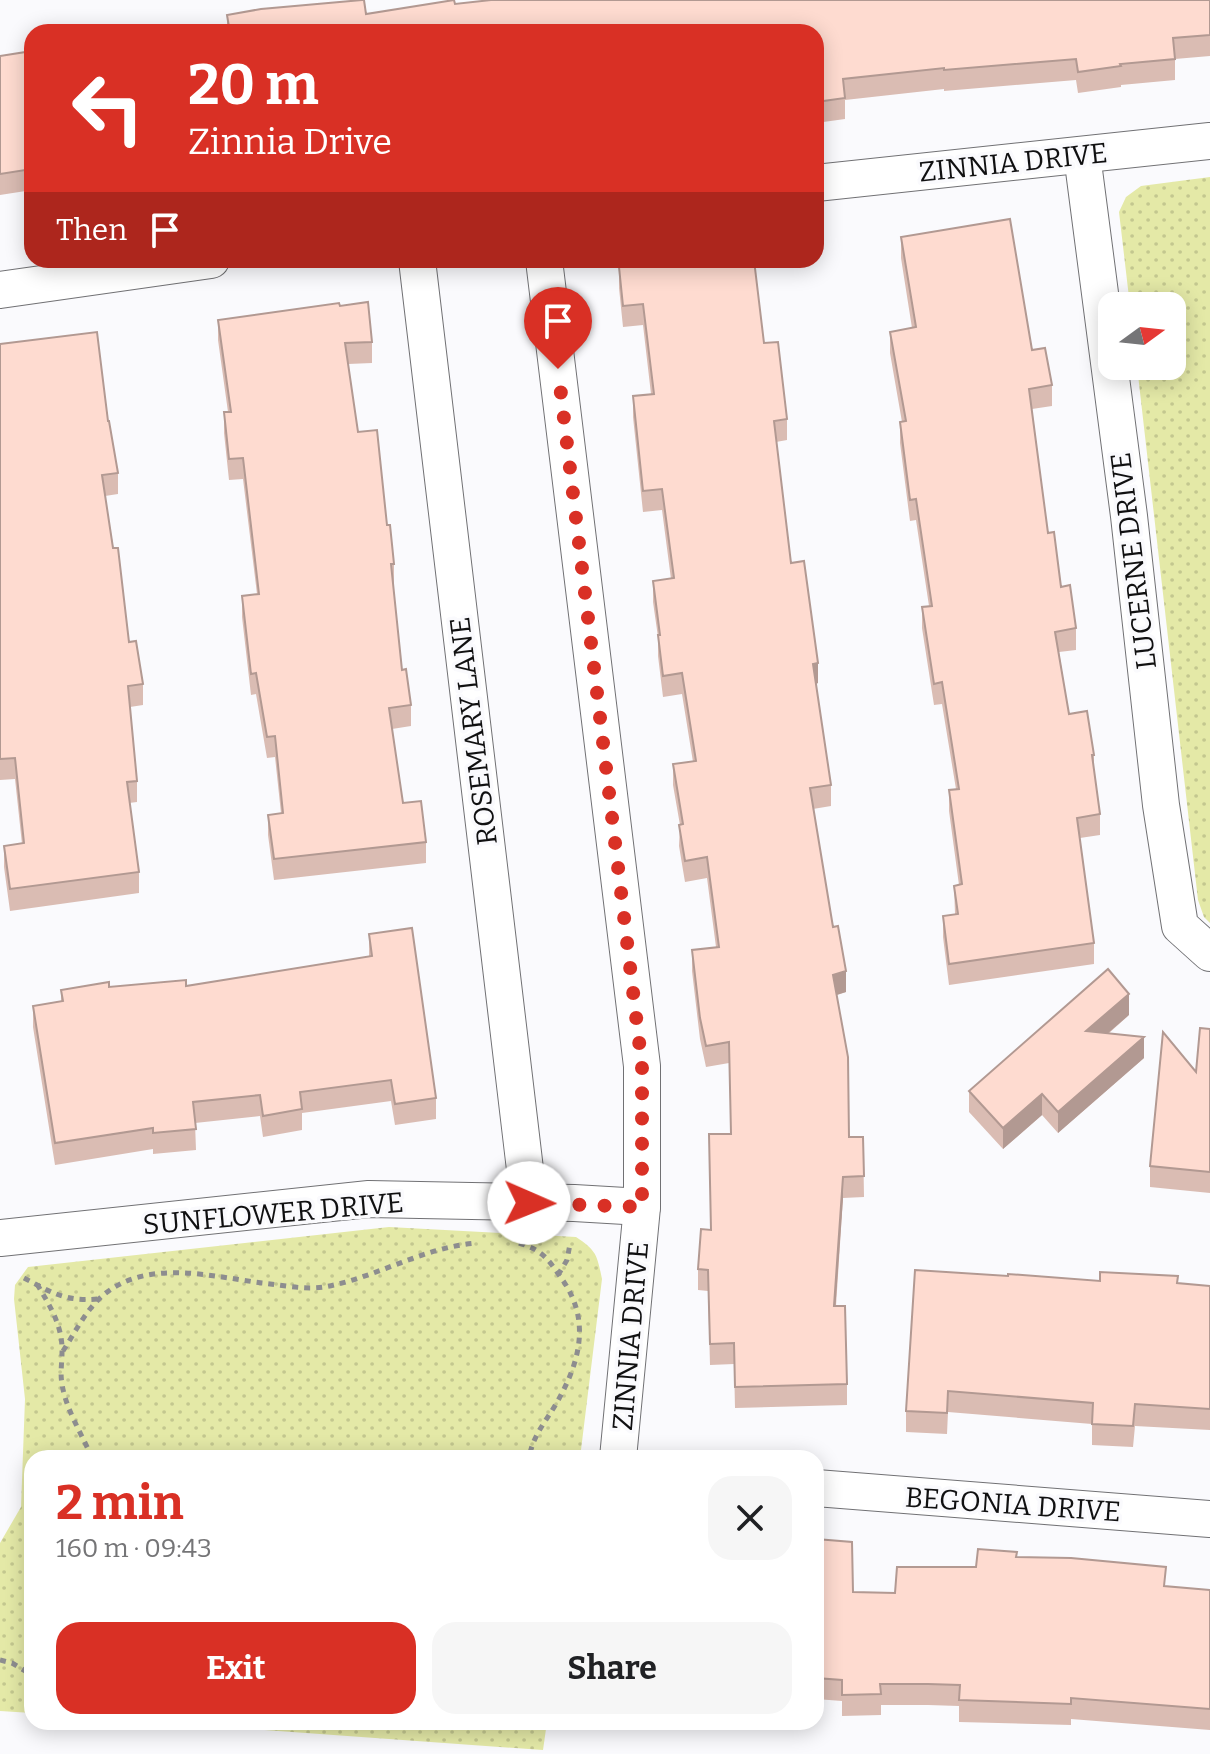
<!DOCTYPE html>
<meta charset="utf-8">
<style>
:root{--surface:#fff;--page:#f6f6f6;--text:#202124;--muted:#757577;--accent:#d93025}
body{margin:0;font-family:Bitter,serif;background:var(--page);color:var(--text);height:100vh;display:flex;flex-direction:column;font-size:30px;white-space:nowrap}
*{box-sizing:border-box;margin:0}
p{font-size:26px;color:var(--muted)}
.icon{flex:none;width:44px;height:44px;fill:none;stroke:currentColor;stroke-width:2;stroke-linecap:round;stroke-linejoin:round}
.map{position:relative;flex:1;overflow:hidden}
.sheet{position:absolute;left:24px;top:1450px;width:800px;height:280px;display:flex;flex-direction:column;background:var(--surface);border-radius:24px;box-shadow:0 4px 20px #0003}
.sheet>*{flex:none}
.banner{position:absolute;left:24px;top:24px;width:800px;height:244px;border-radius:24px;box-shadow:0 4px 20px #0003;background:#d93025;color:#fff;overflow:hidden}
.needle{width:52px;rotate:75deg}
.fabs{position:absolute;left:1098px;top:292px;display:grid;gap:16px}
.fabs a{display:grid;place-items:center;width:88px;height:88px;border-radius:16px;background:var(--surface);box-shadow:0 4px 20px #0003;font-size:40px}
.pin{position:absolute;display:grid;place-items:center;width:68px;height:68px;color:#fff;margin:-82px -34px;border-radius:50% 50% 50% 0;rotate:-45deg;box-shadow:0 0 8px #0007}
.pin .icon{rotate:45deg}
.me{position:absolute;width:88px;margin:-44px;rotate:91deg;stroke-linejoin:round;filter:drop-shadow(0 0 6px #0008)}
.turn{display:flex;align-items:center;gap:28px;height:168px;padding:0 32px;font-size:36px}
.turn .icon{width:104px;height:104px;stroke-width:2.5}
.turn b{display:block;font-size:56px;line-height:68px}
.then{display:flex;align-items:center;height:76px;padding:0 32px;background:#0003;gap:16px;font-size:30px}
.round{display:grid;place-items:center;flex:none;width:84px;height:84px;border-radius:24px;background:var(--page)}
.head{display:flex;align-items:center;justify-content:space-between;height:136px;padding:0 32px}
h1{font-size:48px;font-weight:700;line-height:60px;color:var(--accent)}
.cta{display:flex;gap:16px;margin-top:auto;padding:16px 32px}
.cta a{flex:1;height:92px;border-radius:24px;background:var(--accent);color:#fff;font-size:32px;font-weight:700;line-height:92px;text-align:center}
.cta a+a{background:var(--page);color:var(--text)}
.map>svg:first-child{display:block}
.grass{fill:url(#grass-dots)}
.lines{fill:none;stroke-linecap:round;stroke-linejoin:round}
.minor-casing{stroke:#717174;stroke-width:38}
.path{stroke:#8d8d8f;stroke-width:5;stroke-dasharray:6 6;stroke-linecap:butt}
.minor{stroke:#fff;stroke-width:36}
.wall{fill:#dabcb3}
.shaded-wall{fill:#b29992}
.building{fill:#fedbd0;stroke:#b29992;stroke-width:2}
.route{stroke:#d93025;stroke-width:14;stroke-dasharray:0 25.2}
.labels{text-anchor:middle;stroke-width:7;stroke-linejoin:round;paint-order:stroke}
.street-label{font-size:28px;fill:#101011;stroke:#fafafd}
</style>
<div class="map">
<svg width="1210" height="1754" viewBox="0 0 1210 1754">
<defs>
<pattern id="grass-dots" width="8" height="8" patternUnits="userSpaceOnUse" patternTransform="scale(2)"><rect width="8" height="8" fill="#e4e9a7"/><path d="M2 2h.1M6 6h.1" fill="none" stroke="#c3c78f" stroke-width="1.8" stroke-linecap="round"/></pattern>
</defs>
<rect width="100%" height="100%" fill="#fafafd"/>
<g class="grass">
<polygon points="1210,177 1210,923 1204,917 1198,900 1137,366 1172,366 1172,306 1130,306 1119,212 1126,197 1141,186"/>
<path d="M389 1227 576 1237C597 1251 597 1255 602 1279L580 1458H32V1713L0 1711V1543L21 1507 25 1399 14 1299 15 1285 28 1267Z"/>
<polygon points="152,1722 547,1722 543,1750"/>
</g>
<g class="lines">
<g class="minor-casing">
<g id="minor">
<polyline points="1082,155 1129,516 1161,805 1180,926 1210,953"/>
<polyline points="816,183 1210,141"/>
<polyline points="417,260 529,1203"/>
<polyline points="544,260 642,1066 642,1207 618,1458"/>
<polyline points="0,290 211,260"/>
<polyline points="0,1238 369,1199 574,1203 642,1207"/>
<polyline points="816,1488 1210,1519"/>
</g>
</g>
<g class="path">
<path d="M519 1243C545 1251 549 1261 564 1282 591 1323 579 1364 556 1404 545 1423 533 1435 529 1458"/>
<polyline points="558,1275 567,1260 570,1244"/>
<path d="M24 1278C51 1292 65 1302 98 1299"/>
<path d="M37 1284C50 1306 63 1326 62 1353 62 1363 60 1373 62 1384 66 1410 82 1434 92 1458"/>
<path d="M63 1351C74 1334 84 1314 98 1300 141 1257 209 1276 262 1283 282 1285 304 1290 324 1287 376 1278 423 1247 477 1243"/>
<polyline points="0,1660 12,1663 32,1675"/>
</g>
<use href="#minor" class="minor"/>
</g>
<g class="wall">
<polygon points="1210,0 1210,56 1175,59 1175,80 1121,85 1121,87 1078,93 1076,80 944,91 944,89 845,100 845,119 816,123 816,32 227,27 227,15 366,14 455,4"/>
<polygon points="32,51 32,190 0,195 0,56"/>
<polygon points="901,237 1032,350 1052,385 1052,406 1032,409 1048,533 1061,587 1076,628 1076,650 1059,652 1069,714 1094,755 1094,771 1100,814 1100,835 1080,838 1094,943 1094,964 949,985 943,937 943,916 955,914 954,886 959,885 949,811 949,790 956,789 942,704 934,705 922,628 922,607 929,606 916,520 910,521 900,443 900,422 902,422 890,353 890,332 912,328 901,258"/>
<polygon points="619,267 764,343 787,419 787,440 776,442 791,563 818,683 816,684 831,785 831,806 813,809 833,927 846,992 837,995 849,1137 863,1137 864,1197 843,1198 836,1306 847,1384 847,1405 735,1408 734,1364 710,1365 708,1291 698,1290 698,1269 710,1230 731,1134 729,1063 706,1067 700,1039 692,971 692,950 716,947 707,878 685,882 679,846 680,825 673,785 673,764 693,762 682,694 663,697 658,656 658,637 653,602 653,581 671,579 662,510 643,512 633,417 633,396 651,394 643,325 623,327 619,288"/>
<polygon points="340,306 372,342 372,363 348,364 358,432 387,525 394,564 394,584 393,585 402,670 411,705 411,726 392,729 403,803 426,842 426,863 274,880 268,835 268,815 281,813 275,757 267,758 256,694 251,695 242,617 242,596 257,594 243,479 229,480 224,433 224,412 228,412 218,340 218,320"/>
<polygon points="0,344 108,421 118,473 118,494 105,496 129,642 143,684 143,705 130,707 137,781 137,802 129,803 139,872 139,893 10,911 4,867 4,846 22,844 15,779 0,780"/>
<polygon points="369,934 436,1098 436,1119 395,1125 391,1101 302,1113 302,1130 263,1137 260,1116 195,1123 196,1150 153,1154 153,1149 55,1165 33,1027 33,1006 61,1001 61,990 109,987 186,986 369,957"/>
<polygon points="1129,1015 1108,1034 1144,1058 1058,1133 1042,1115 1003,1149 969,1112 969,1091"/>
<polygon points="1210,1029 1210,1193 1150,1187 1150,1166 1196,1072"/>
<polygon points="1100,1281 1178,1283 1210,1286 1210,1430 1135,1426 1133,1447 1092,1445 1092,1424 948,1412 947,1434 906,1432 906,1411"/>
<polygon points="816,1539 853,1592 895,1593 976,1567 1017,1557 1166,1587 1210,1590 1210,1730 1071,1719 1071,1725 959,1722 959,1706 928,1705 881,1705 881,1715 842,1716 842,1701 816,1699"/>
</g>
<g class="shaded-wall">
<polygon points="818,663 818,683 813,685 813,664"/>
<polygon points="846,971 846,992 833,996 833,975"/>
<polygon points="1129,994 1129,1015 1086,1052 1086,1031"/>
<polygon points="1144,1037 1144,1058 1058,1133 1058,1112"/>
<polygon points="1042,1094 1042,1115 1003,1149 1003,1128"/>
<polygon points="843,1177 843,1198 834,1327 834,1306"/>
</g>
<g class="building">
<polygon points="362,0 364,0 366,14 454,0 455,4 491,0 1210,0 1210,35 1173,38 1175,59 1120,64 1121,66 1078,72 1076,59 944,70 944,68 843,79 845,98 816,102 816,32 186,32 229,27 227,15 261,9"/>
<polygon points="32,51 32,169 0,174 0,56"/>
<polygon points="1010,219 1032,350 1045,348 1052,385 1029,389 1048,533 1054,532 1061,587 1070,585 1076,628 1055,632 1069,714 1087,711 1094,755 1092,755 1100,814 1077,818 1094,943 949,964 943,916 958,914 954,886 962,884 949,790 959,789 942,682 934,684 922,607 932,606 916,499 910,500 900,422 906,421 890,332 916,327 901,237"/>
<polygon points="679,260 754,260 764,343 778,342 787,419 774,421 791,563 804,561 818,663 813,664 831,785 810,788 833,927 838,926 846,971 833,975 848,1057 849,1137 863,1137 864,1176 843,1177 834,1306 845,1306 847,1384 735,1387 734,1343 710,1344 708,1270 698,1269 701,1229 711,1230 709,1134 731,1134 729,1042 706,1046 700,1018 692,950 719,947 707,857 685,861 679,825 683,824 673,764 696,761 682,673 663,676 658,635 660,635 653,581 674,578 662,489 643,491 633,396 654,394 643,304 623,306 619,267"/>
<polygon points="368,302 372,342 345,343 358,432 377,430 387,525 390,525 394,564 391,564 402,670 406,669 411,705 389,708 403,803 421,801 426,842 274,859 268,815 283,813 275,736 267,737 256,673 251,674 242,596 259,594 243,458 229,459 224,412 231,412 218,320 339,303 340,306"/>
<polygon points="97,332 108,421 109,421 118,473 102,475 113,548 118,548 129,642 136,641 143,684 128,686 137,781 127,782 139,872 10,889 4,846 24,843 15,758 0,759 0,344"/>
<polygon points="412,928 436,1098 395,1104 391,1080 300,1092 302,1109 263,1116 260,1095 193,1102 196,1129 153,1133 153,1128 55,1143 33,1006 63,1001 61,990 109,982 109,987 186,980 186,986 372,956 369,934"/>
<polygon points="1108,969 1129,994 1086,1031 1144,1037 1058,1112 1042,1094 1003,1128 969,1091"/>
<polygon points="1200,1028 1210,1029 1210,1172 1150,1166 1163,1032 1196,1072"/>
<polygon points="915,1270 1008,1276 1008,1274 1100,1281 1100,1272 1178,1276 1177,1283 1210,1286 1210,1409 1135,1404 1133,1426 1092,1424 1093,1403 948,1391 947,1413 906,1411"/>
<polygon points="816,1539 852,1542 853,1592 895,1593 897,1567 976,1567 978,1549 1017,1552 1016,1557 1071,1558 1166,1567 1164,1586 1210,1590 1210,1709 1071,1698 1071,1704 959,1700 960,1685 928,1684 880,1684 881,1694 842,1695 842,1680 816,1678"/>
</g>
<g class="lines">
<polyline class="route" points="529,1203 642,1207 642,1066 558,369"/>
</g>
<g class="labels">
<g class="street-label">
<text transform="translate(1013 162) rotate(-6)" y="10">ZINNIA DRIVE</text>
<text transform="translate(1133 561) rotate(-97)" y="10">LUCERNE DRIVE</text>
<text transform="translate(473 731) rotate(-97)" y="10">ROSEMARY LANE</text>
<text transform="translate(273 1213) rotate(-5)" y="10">SUNFLOWER DRIVE</text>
<text transform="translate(630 1336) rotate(-85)" y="10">ZINNIA DRIVE</text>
<text transform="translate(1013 1504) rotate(4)" y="10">BEGONIA DRIVE</text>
</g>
</g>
</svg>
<div class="fabs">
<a><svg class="needle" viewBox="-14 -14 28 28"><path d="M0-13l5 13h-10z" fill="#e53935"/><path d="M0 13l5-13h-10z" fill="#757577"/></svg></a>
</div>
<div class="pin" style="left:558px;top:369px;background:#d93025"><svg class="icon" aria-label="arrive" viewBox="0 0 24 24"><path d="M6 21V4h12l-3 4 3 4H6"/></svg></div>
<svg class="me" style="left:529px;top:1203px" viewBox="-20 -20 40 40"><circle r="19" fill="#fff"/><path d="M0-13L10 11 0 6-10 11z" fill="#d93025"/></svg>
<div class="banner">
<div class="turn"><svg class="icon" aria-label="left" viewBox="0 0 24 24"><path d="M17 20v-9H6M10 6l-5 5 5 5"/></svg><div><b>20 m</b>Zinnia Drive</div></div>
<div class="then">Then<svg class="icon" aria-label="arrive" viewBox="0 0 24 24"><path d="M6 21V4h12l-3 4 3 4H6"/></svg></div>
</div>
<section class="sheet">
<div class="head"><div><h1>2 min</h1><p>160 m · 09:43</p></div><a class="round"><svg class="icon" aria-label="close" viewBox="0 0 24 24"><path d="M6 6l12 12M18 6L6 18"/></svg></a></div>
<div class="cta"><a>Exit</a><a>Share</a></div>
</section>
</div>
